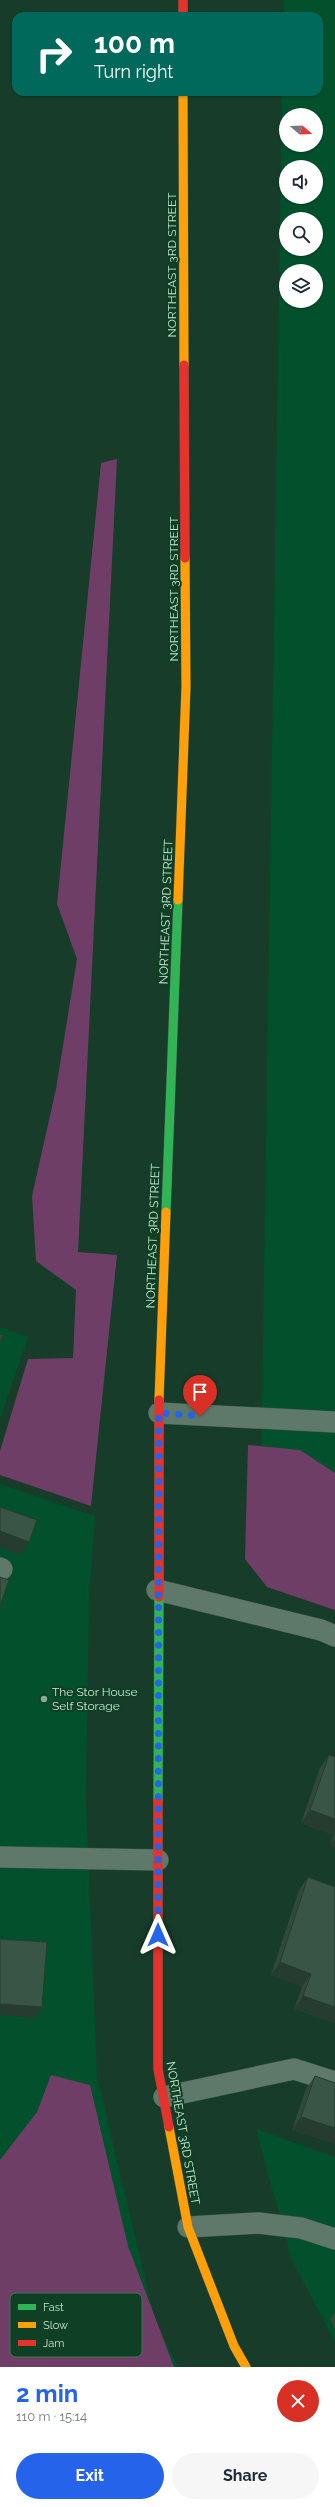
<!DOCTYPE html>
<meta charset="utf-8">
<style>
:root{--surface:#fff;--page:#f6f6f7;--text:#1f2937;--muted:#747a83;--accent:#2563eb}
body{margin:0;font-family:Raleway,sans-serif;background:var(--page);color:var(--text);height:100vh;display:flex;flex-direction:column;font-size:15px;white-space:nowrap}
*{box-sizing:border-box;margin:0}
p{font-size:13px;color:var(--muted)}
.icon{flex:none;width:22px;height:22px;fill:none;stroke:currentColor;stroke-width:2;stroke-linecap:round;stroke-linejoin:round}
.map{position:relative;height:2367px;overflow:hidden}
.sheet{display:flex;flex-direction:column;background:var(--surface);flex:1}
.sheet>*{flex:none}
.guide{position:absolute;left:12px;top:12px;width:311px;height:84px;border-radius:12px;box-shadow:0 1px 3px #0004;background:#00695c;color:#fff;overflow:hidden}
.needle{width:26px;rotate:109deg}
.buttons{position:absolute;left:279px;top:108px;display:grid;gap:8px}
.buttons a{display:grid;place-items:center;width:44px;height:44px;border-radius:50%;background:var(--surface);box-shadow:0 1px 3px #0004;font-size:20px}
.pin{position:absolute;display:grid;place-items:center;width:34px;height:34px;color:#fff;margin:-41px -17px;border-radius:50% 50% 50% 0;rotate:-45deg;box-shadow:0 0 4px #0007}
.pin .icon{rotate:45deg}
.me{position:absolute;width:44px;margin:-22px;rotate:0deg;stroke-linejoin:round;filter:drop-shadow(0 0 3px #0008)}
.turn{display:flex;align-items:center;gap:14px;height:84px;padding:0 16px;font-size:18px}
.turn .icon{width:52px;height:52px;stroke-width:2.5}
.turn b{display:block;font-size:28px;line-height:34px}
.round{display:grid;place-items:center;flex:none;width:42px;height:42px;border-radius:21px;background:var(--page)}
.headline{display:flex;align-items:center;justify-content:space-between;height:68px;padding:0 16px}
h1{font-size:24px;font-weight:700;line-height:30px;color:var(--accent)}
.cta{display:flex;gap:8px;margin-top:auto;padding:8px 16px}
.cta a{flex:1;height:46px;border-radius:24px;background:var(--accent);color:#fff;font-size:16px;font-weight:700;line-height:46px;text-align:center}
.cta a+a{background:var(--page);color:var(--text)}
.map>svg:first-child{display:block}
.built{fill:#03502c;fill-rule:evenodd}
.green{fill:#6e3e67}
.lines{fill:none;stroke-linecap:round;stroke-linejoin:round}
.lane-casing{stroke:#3a5546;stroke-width:22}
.fast-casing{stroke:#3a5546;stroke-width:10}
.slow-casing{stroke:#3a5546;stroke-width:10}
.jam-casing{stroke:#3a5546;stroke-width:10}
.lane{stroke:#5e7869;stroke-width:21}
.fast{stroke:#30b455;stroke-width:9}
.slow{stroke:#ff9f0a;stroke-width:9}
.jam{stroke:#e5322d;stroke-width:9}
.wall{fill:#30493b}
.shaded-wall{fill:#273c30}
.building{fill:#385545;stroke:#273c30}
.route{stroke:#2563eb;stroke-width:7;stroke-dasharray:0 12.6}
.poi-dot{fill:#89aa95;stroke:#0f3f24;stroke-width:1.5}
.labels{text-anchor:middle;stroke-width:4;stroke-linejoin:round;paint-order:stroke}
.street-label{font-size:12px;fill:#c6e4cf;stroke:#0f3f24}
.poi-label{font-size:12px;fill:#c6e4cf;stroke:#0f3f24;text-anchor:start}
.key{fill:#0f3f24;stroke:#467157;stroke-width:1}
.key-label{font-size:11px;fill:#c6e4cf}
</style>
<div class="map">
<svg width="335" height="2367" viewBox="0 0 335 2367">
<rect width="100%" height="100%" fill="#173d2a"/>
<g class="built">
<path d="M284 0H335V1558L260 1532 282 92H319V16H284ZM286 115H316V145H286ZM286 167H316V197H286ZM286 219H316V249H286ZM286 271H316V301H286Z"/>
<polygon points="0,1327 28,1337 0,1419"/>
<polygon points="0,1484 95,1516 89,1599 86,1799 97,2077 155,2320 178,2367 0,2367"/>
<polygon points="256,2129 335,2157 335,2342 291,2258"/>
</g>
<g class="green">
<polygon points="117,459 78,1252 117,1255 91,1506 0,1475 0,1451 28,1359 73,1358 76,1290 36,1261 32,1196 56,1089 77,959 57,904 101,463"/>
<polygon points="248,1445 300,1450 335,1473 335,1610 267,1587 245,1559"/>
<polygon points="51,2075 90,2085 128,2246 174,2367 0,2367 0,2160 37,2112"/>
</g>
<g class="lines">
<g class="lane-casing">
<g id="lane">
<polyline points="159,1413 335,1422"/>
<polyline points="0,1568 2,1569"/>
<polyline points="157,1590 321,1630 335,1636"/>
<polyline points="0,1857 158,1860"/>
<polyline points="164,2097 294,2069 335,2082"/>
<polyline points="188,2227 258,2223 301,2228 335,2239"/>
</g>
</g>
<g class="fast-casing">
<g id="fast">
<polyline points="166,1212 178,900"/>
<polyline points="158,1801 159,1597"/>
</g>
</g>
<g class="slow-casing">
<g id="slow">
<polyline points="183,92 184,365"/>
<polyline points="178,900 186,687 185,558"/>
<polyline points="159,1400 166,1212"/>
<polyline points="169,2127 188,2227 234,2346 246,2367"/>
</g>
</g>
<g class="jam-casing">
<g id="jam">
<polyline points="183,0 183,16"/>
<polyline points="184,365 185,558"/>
<polyline points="159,1597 159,1400"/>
<polyline points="158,1801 158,2069 169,2127"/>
</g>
</g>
<use href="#lane" class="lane"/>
<use href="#fast" class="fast"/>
<use href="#slow" class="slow"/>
<use href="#jam" class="jam"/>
</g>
<g class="wall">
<polygon points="329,1755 335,1757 335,1847 330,1845 334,1835 301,1823 320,1768"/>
<polygon points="308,1877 335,1887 335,1886 335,2023 294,2009 302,1987 271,1975 299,1890"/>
<polygon points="315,2076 335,2083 335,2144 292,2130 306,2089"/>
<polygon points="335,2312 335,2329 330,2319"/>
</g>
<g class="shaded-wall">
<polygon points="0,1531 29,1542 20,1555 0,1547"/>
<polygon points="310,1810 335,1819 335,1834 334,1835 301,1823"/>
<polygon points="335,1838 335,1847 330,1845"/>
<polygon points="280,1962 311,1974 302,1987 271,1975"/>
<polygon points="303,1996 335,2007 335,2023 294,2009"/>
<polygon points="0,2004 42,2007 35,2018 0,2015"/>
<polygon points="301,2117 335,2128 335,2144 292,2130"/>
</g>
<g class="building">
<polygon points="0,1334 3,1335 0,1343"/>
<polygon points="0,1507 37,1520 29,1542 0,1531"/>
<polygon points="0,1577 9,1580 0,1606"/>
<polygon points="329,1755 335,1757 335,1819 310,1810"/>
<polygon points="308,1877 335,1887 335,2007 303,1996 311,1974 280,1962"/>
<polygon points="0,1939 47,1942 42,2007 0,2004"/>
<polygon points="315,2076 335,2083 335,2128 301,2117"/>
</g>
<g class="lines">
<polyline class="route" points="158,1935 159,1413 200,1416"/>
</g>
<circle class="poi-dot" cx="44" cy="1699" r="4"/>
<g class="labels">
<g class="street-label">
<text transform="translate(172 265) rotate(-90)" y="4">NORTHEAST 3RD STREET</text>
<text transform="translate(174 589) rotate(-90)" y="4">NORTHEAST 3RD STREET</text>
<text transform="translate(166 912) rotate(-88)" y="4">NORTHEAST 3RD STREET</text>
<text transform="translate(153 1236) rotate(-88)" y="4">NORTHEAST 3RD STREET</text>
<text transform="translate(183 2133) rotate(80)" y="4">NORTHEAST 3RD STREET</text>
</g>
<g class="poi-label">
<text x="52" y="1696">The Stor House<tspan x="52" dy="14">Self Storage</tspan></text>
</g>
</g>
<rect x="10" y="2293" width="132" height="64" rx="6" class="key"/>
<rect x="18" y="2304" width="18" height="6" fill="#30b455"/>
<rect x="18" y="2322" width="18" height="6" fill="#ff9f0a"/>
<rect x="18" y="2340" width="18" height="6" fill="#e5322d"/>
<g class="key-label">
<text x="43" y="2311">Fast</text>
<text x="43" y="2329">Slow</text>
<text x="43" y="2347">Jam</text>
</g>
</svg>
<div class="buttons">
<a><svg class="needle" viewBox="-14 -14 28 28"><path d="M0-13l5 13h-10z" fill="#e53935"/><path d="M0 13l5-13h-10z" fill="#747a83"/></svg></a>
<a><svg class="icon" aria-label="sound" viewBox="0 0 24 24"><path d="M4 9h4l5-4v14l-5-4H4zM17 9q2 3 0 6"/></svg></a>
<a><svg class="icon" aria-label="search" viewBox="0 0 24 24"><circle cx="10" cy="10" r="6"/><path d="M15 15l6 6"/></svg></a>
<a><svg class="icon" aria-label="layers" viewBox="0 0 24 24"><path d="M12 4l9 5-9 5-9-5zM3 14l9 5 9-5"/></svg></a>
</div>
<div class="pin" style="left:200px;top:1416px;background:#d93025"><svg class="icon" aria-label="arrive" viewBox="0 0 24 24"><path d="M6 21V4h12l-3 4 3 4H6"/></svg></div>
<svg class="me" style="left:158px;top:1935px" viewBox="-20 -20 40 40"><path d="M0-17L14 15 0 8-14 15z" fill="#2563eb" stroke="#fff" stroke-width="4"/></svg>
<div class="guide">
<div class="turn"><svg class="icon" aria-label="right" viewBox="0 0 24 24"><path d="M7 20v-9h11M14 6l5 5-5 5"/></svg><div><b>100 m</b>Turn right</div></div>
</div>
</div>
<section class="sheet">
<div class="headline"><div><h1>2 min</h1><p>110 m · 15:14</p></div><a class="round" style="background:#d93025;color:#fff"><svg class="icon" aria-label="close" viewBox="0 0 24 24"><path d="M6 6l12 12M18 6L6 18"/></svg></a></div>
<div class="cta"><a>Exit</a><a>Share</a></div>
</section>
